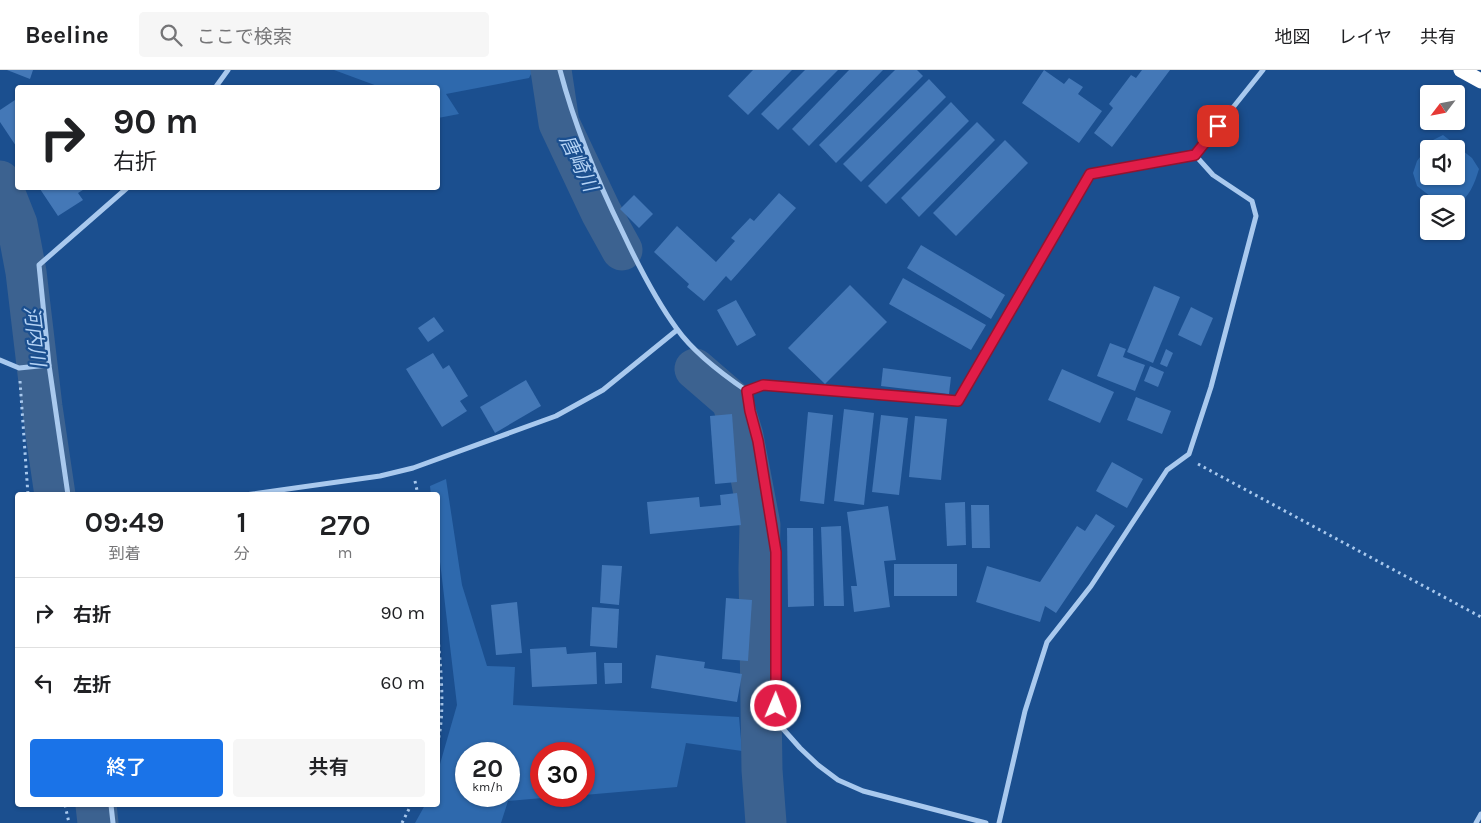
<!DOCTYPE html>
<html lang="ja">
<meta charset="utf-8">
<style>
:root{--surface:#fff;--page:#f6f6f6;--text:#202124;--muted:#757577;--line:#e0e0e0;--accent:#1a73e8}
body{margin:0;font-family:Karla,"Noto Sans JP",sans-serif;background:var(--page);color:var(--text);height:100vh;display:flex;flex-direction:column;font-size:19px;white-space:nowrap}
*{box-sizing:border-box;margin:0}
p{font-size:16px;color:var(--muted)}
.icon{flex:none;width:28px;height:28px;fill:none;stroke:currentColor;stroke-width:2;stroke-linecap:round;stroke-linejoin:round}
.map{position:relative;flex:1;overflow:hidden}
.panel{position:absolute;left:15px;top:422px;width:425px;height:315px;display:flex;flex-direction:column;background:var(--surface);border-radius:5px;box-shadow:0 1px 4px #0004}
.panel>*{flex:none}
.top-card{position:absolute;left:15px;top:15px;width:425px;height:105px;border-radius:5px;box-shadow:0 1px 4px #0004;background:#fff;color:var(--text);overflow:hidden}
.needle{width:32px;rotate:238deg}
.buttons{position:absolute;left:1420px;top:15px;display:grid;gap:10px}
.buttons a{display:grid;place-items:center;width:45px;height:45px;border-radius:5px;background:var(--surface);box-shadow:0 1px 4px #0004;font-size:25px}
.speed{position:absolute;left:455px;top:672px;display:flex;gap:10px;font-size:25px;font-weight:700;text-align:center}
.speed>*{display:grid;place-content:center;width:65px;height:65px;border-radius:50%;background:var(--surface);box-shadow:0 1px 4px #0004;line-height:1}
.speed small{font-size:12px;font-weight:400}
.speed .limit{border:8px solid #d22;background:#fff;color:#111}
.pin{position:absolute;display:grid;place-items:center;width:42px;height:42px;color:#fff;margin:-21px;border-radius:10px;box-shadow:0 2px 8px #0006}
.me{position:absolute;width:55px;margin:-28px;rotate:1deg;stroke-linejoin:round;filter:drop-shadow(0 0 4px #0008)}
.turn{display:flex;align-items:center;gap:18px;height:105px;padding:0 15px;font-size:22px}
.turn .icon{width:65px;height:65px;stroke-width:2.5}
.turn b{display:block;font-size:35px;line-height:42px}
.eta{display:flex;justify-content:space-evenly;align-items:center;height:85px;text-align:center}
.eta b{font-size:30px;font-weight:600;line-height:35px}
.primary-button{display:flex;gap:10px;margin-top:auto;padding:10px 15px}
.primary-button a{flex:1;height:58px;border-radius:5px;background:var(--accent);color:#fff;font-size:20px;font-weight:600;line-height:58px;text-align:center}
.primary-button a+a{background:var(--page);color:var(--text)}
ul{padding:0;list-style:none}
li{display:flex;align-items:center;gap:15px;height:70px;padding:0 15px;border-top:1px solid var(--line)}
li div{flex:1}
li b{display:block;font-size:19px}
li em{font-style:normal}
header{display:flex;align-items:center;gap:30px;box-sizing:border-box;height:70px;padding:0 25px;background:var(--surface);border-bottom:1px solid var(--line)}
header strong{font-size:24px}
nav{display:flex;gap:28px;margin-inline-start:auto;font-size:18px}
.search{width:350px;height:45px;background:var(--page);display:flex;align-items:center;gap:12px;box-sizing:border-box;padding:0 18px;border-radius:5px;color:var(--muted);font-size:19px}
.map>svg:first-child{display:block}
.green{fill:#2e69ad;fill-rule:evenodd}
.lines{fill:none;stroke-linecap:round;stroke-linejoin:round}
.river{stroke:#3c6290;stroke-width:41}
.building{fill:#4478b7}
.path{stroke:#a9c9ee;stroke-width:3;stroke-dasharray:2.5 4;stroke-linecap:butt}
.street{stroke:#a9c9ee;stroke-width:5}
.highway{stroke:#fff;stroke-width:15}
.route-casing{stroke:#92132f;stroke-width:12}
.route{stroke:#e11d48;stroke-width:9}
.labels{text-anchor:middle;stroke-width:4.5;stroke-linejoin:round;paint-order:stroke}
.water-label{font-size:20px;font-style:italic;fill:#b5d3f5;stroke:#1b4f8f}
</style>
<header>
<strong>Beeline</strong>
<div class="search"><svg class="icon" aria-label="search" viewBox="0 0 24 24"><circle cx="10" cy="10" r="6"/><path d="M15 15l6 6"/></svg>ここで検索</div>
<nav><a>地図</a><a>レイヤ</a><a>共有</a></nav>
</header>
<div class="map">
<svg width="1481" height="753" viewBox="0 0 1481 753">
<rect width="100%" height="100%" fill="#1b4f8f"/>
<g class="green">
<polygon points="334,0 533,0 529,8 446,24 459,44 438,48 438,18 380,17"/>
<path d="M1443 65 1472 88 1479 99C1474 115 1470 126 1456 136V134L1439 133 1417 116 1413 103 1417 91 1433 70ZM1429 79H1456V106H1429Z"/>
<path d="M446 409 462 515 487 596 515 597 513 635 739 647 742 681 686 673 677 717 584 725V684H541V726H566L508 731 501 753H415L425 735H438V701L457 635 438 475V425H431L430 416ZM466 684H509V726H466Z"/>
</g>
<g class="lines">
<g class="river">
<polyline points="551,0 559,53 601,142 622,180"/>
<polyline points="0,111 17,154 26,202 42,337 55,425"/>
<polyline points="695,299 732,331 743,366 760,455 759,499 762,700 766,753"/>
<polyline points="96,735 98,753"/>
</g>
</g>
<g class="building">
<polygon points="7,0 33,0 30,9"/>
<polygon points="753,0 792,0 748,45 728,26"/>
<polygon points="805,0 838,0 778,60 761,44"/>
<polygon points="849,0 883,0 809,76 792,59"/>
<polygon points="895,0 917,0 923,6 836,93 819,75"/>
<polygon points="1044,0 1064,14 1069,8 1083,17 1078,24 1102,41 1079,73 1022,33"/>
<polygon points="1142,0 1170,0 1112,77 1094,63 1113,38 1109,34 1131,5 1136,8"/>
<polygon points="929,9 946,27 861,112 843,94"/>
<polygon points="18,28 18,79 0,52 0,40"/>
<polygon points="951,32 969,51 886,134 868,116"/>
<polygon points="977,52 995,70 919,147 901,128"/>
<polygon points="1005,70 1028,93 956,166 933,143"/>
<polygon points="42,118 86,118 78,123 83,130 58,146 40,119"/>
<polygon points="779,123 796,138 731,211 726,206 704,231 687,217 689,214 654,182 677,156 716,192 735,171 731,168 750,148 754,151"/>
<polygon points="634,125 653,144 639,158 620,139"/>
<polygon points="921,175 1005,225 991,249 907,198"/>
<polygon points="903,208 986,255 971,280 889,234"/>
<polygon points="850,215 887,252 825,314 788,278"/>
<polygon points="1154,216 1180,227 1153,293 1127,282"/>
<polygon points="736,230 756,265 737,276 717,240"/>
<polygon points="1191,237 1213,248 1201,276 1178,265"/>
<polygon points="434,247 444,261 428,272 418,258"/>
<polygon points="1110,273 1126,279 1123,287 1145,295 1135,321 1097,306"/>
<polygon points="1166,279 1173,283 1167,297 1160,294"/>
<polygon points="433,283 443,299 449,295 468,326 460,331 467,341 442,357 406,299"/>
<polygon points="1150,296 1164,302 1158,317 1144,311"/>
<polygon points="883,298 951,307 949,324 881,316"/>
<polygon points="1062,299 1114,322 1100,353 1048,330"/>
<polygon points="526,310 541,336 495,363 480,337"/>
<polygon points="1136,327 1171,341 1162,364 1127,350"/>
<polygon points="844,339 874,343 864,435 834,431"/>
<polygon points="808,342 833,345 824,434 800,431"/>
<polygon points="732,344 737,412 715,414 710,346"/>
<polygon points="881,345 908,348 899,425 872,422"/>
<polygon points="915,346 947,349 941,410 909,407"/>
<polygon points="1112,392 1143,409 1127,438 1096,421"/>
<polygon points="737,423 741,455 650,464 647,432 699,427 700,437 721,435 720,425"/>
<polygon points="965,432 966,475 947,476 945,433"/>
<polygon points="971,435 989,435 990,478 972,478"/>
<polygon points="888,436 896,490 884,491 890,537 854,542 851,516 857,516 847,442"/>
<polygon points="1096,444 1115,456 1056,543 1045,536 1040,552 976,532 987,496 1040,512 1077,456 1085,461"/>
<polygon points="841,456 844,536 824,536 821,457"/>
<polygon points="787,458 813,458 814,536 788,537"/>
<rect x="894" y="494" width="63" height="32"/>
<polygon points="602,495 622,496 619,535 600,533"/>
<polygon points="726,528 752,530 748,591 722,589"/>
<polygon points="517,532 522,583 496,585 491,535"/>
<polygon points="592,537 619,539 617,578 590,576"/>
<polygon points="566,577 567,584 596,582 597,614 532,617 530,579"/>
<polygon points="656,585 705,592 704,598 742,604 737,632 651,618"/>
<polygon points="604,593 622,593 622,613 605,614"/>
</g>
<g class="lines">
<g class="path">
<polyline points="20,311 28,425"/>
<polyline points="1198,394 1481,547"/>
<polyline points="415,411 418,425"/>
<path d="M438 568C441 599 445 642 438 671"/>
<polyline points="65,735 69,753"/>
<polyline points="402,753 411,735"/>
</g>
<g class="street">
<path d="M560 0C575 57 597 110 623 163 638 195 655 229 677 259 694 283 722 304 747 321L750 341 758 371 776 482V651L800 678 818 695 838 710 863 721 986 753"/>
<polyline points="215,18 228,0"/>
<polyline points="0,290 19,298 49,295"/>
<polyline points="747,321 763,315 957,331 1090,103 1195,85 1263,0"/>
<polyline points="68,425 49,295 39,195 127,118"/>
<polyline points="245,425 380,406 413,398 556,346 603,320 677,260"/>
<polyline points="111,735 113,753"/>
<polyline points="999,753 1025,641 1047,572 1091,516 1167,400 1189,384 1211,317 1256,146 1252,131 1213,105 1195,85"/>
<polyline points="1476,753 1481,744"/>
</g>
<polyline class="highway" points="1461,0 1481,11"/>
</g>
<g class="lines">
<g class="route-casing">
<polyline id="route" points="776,636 776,482 758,371 750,341 747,321 763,315 958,331 1090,104 1195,85 1218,56"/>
</g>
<use href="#route" class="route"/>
</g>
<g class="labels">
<g class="water-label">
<text transform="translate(579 93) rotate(64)" y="7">唐崎川</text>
<text transform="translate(35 266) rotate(83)" y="7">河内川</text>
</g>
</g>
</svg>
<div class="buttons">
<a><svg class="needle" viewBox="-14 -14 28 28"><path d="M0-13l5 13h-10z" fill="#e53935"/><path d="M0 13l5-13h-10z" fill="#757577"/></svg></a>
<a><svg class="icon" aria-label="sound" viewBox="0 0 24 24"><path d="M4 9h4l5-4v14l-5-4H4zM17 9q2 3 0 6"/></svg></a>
<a><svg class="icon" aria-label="layers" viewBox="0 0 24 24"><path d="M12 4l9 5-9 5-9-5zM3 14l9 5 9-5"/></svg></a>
</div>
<div class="speed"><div>20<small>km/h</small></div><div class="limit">30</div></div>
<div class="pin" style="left:1218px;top:56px;background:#d93025"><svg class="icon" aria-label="arrive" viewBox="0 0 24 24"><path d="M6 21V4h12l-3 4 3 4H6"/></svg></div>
<svg class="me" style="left:776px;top:636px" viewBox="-20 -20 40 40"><circle r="17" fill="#e11d48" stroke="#fff" stroke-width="3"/><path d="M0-11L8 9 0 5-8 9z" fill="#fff"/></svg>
<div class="top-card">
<div class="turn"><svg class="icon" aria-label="right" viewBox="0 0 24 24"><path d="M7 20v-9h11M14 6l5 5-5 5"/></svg><div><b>90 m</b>右折</div></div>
</div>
<section class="panel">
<div class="eta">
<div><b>09:49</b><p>到着</p></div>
<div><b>1</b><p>分</p></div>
<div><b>270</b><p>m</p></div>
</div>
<ul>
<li><svg class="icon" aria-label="right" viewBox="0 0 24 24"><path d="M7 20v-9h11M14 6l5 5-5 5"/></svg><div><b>右折</b></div><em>90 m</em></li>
<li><svg class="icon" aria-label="left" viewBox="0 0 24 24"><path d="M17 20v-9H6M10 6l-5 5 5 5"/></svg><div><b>左折</b></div><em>60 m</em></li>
</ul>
<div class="primary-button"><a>終了</a><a>共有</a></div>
</section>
</div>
